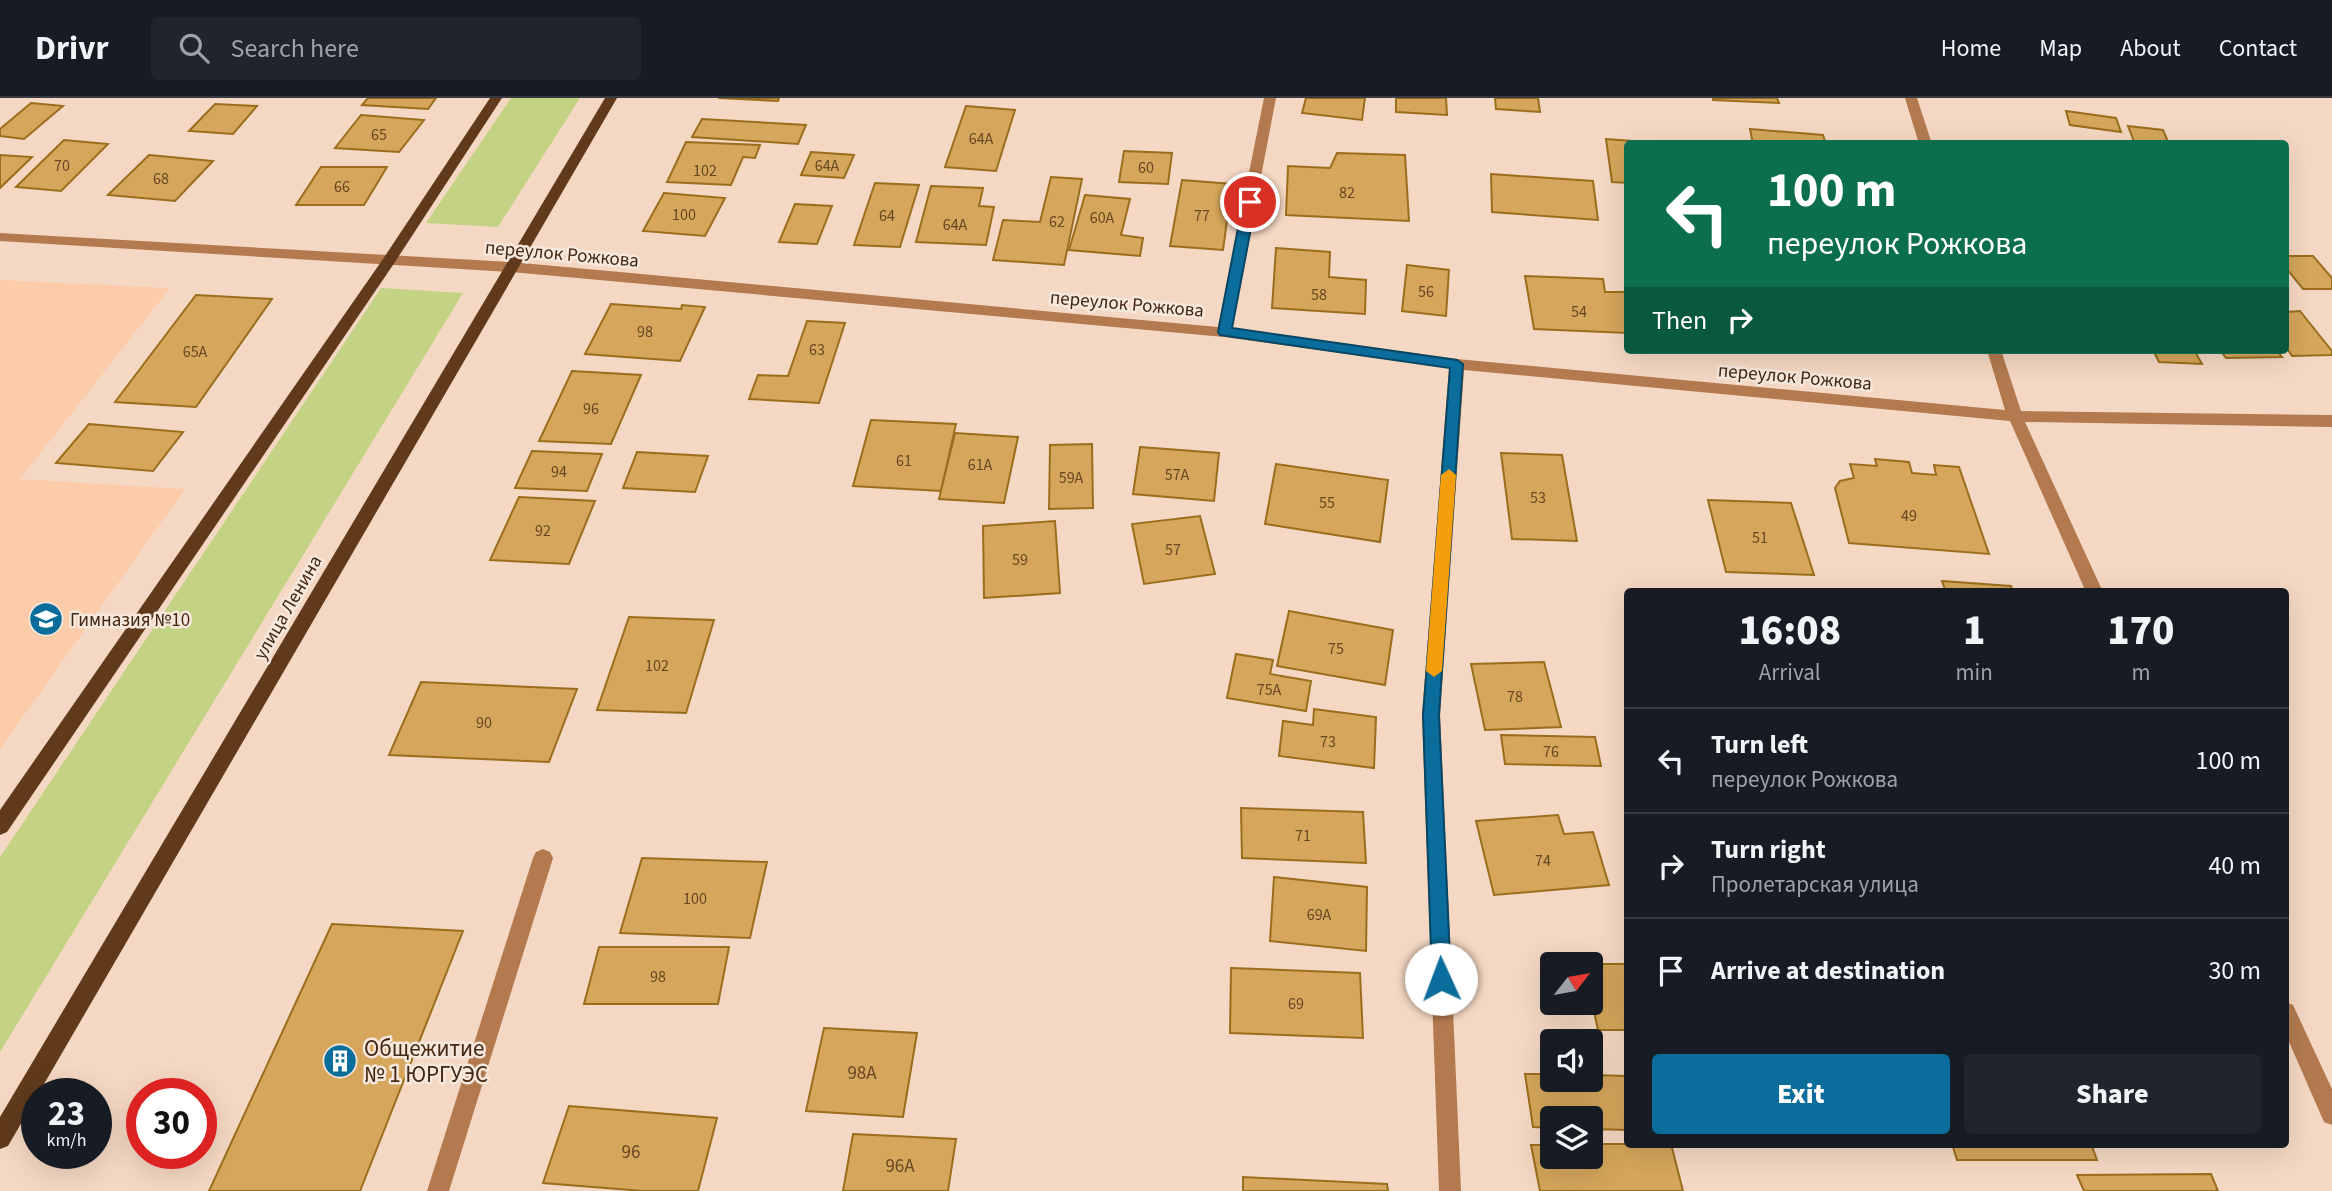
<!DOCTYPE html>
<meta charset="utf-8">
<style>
:root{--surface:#171b24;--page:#20242c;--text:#f1f3f6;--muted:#9ea1a6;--line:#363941;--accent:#0b6d9b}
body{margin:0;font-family:"Source Sans 3",sans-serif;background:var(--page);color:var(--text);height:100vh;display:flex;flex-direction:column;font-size:26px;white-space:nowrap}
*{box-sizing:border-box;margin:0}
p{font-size:23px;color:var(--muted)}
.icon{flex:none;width:38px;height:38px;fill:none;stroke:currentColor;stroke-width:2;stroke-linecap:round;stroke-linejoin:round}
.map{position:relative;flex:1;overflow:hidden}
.sheet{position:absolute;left:1624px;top:490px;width:665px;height:560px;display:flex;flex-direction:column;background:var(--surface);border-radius:7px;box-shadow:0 7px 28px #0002}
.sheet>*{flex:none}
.hud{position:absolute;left:1624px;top:42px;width:665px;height:214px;border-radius:7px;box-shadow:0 7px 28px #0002;background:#0b6e4f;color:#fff;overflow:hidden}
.needle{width:46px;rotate:59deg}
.fabs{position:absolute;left:1540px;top:854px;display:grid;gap:14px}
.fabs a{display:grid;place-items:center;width:63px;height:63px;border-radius:7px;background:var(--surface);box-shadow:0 7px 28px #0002;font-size:35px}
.speed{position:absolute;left:21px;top:980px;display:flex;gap:14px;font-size:35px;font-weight:700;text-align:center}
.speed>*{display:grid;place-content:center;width:91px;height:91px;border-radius:50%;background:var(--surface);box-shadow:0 7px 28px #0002;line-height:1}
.speed small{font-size:18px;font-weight:400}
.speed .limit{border:10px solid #d22;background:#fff;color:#111}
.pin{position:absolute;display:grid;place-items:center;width:60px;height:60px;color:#fff;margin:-30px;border:4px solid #fff;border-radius:50%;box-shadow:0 2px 7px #0007}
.me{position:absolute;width:77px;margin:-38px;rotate:358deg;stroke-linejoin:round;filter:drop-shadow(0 0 5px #0008)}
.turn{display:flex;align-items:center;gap:24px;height:147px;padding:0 28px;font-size:32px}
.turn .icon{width:91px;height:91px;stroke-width:2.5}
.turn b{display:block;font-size:49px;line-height:60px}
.then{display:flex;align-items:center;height:66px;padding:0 28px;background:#0003;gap:14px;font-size:26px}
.eta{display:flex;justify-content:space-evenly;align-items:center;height:119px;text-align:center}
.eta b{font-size:42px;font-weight:800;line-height:49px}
.cta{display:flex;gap:14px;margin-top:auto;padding:14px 28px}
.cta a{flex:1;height:80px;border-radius:7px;background:var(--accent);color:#fff;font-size:28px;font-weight:800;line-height:80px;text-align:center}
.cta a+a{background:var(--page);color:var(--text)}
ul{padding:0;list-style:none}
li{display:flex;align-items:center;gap:21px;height:105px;padding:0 28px;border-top:2px solid var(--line)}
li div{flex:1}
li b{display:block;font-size:26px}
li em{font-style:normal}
header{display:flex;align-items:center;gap:42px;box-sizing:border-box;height:98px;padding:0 35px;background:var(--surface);border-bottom:2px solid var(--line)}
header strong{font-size:33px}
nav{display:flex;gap:38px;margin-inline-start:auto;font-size:24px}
.search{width:490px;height:63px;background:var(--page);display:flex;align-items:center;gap:18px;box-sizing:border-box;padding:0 24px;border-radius:7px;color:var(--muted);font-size:26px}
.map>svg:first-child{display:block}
.built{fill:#fcccaa}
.green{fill:#c3d283}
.building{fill:#d5a65b;stroke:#9a6e1d;stroke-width:2}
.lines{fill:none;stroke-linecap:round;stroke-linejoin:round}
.minor{fill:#b37a4f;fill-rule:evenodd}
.major{fill:#603a1b;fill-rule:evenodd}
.route{fill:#0b6d9b;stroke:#074765;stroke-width:2}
.slow{fill:#f59e0b}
.labels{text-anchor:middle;stroke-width:5;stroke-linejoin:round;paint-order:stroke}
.number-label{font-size:16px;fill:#684724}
.street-label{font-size:19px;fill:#432711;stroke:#f7e8de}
.poi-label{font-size:19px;fill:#432711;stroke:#f7e8de;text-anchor:start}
.near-number-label{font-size:19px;fill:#684724}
.near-poi-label{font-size:23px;fill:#432711;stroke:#f7e8de;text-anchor:start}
</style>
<header>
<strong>Drivr</strong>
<div class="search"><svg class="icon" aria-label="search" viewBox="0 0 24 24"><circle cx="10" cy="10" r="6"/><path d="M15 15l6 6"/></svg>Search here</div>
<nav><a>Home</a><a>Map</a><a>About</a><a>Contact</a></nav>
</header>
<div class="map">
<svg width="2332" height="1093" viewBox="0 0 2332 1093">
<rect width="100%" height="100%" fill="#f5d8c3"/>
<polygon class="built" points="0,182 170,190 20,381 185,391 0,651"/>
<g class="green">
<polygon points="511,0 580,0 498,129 426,125"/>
<polygon points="381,190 463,195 0,954 0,759"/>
</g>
<g class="building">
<polygon points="368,0 436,0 428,11 362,7"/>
<polygon points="718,0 779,0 778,3"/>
<polygon points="1306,0 1365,0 1362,22 1302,15"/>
<polygon points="1396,0 1446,0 1447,17 1396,14"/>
<polygon points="1495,0 1538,0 1540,14 1496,11"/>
<polygon points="1713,0 1777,0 1779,5 1713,2"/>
<polygon points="31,5 63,8 24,41 0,38 0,31"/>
<polygon points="215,6 257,8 233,36 189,33"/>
<polygon points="966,8 1015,12 996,73 945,69"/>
<polygon points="2066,13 2116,20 2121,34 2070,27"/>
<polygon points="361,17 424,22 399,54 335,50"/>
<polygon points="702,21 806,27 798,46 692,39"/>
<polygon points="2128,28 2163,32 2169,46 2135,46"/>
<polygon points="1750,31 1823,37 1826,46 1753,46"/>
<polygon points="1606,41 1673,46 1628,46 1628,85 1612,84"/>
<polygon points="64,42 108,46 61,93 16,89"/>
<polygon points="686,44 760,47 755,60 743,59 731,87 667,84"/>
<polygon points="1124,53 1172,55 1168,86 1119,84"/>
<polygon points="811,54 854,57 844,80 801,77"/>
<polygon points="1337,55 1405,57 1409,123 1286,117 1288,68 1330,70"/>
<polygon points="0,57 32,59 0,90"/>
<polygon points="149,57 213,63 175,103 108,97"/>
<polygon points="321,69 387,69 364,107 296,107"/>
<polygon points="1491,76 1593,83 1598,122 1492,114"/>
<polygon points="1051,79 1082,81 1064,167 993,162 1003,122 1040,124"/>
<polygon points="1182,82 1232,86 1223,152 1170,148"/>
<polygon points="875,85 919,87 900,149 854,147"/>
<polygon points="931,88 983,90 979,108 994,109 986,147 916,144"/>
<polygon points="664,95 725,100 705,138 643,133"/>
<polygon points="1085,97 1130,101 1121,137 1143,140 1140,158 1069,152"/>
<polygon points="795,106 832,108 817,146 779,144"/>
<polygon points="1276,150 1330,154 1329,179 1366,182 1365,216 1272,210"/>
<polygon points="2286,158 2313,158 2332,180 2332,191 2303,191 2286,170"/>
<polygon points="1407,167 1449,172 1446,218 1402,213"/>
<polygon points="1525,178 1603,181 1605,194 1628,194 1628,235 1534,231"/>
<polygon points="196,197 272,201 196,309 115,304"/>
<polygon points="611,206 681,211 682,207 705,209 680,263 585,256"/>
<polygon points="2300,213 2332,253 2332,257 2292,258 2286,249 2286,214"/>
<polygon points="807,223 845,225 819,305 749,301 758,277 788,278"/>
<polygon points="2153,252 2194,252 2202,266 2159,264"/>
<polygon points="2220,252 2276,252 2282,259 2226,260"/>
<polygon points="572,273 641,277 611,346 539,343"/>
<polygon points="871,322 956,326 941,393 853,388"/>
<polygon points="89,326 183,334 153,373 56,365"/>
<polygon points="955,335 1018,339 1004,405 939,401"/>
<polygon points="1092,346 1093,410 1049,411 1050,347"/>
<polygon points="1140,349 1219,355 1214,403 1133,396"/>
<polygon points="532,353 602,356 587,393 515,390"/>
<polygon points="637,354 708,358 695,394 623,390"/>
<polygon points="1501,355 1562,357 1577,443 1512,441"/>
<polygon points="1875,361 1909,364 1912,375 1936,377 1934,367 1959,369 1989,456 1849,445 1835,390 1840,383 1854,380 1850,366 1877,368"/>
<polygon points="1276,366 1388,382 1380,444 1265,426"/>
<polygon points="519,399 595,403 569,466 490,462"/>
<polygon points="1708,402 1791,405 1814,477 1726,474"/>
<polygon points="1200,418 1215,476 1144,486 1132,426"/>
<polygon points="1055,423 1060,495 984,500 983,428"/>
<polygon points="1942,483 2011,488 2013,494 1946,494"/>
<polygon points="1289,513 1393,532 1385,587 1277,568"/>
<polygon points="629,519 714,522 686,615 597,612"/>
<polygon points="1236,556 1273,562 1270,576 1311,583 1306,613 1227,600"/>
<polygon points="1544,564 1561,629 1485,632 1471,566"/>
<polygon points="421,584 577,591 549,664 389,657"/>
<polygon points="1314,611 1376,619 1374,670 1279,658 1283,623 1313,627"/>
<polygon points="1501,637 1595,639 1601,668 1505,666"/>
<polygon points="1241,710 1363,714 1366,765 1242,760"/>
<polygon points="1558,717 1564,736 1593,734 1609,787 1494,797 1476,723"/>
<polygon points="642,760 767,764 750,840 620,835"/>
<polygon points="1274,779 1367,789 1366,853 1270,843"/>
<polygon points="332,826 463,833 360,1093 209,1093"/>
<polygon points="599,849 729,849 718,906 584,906"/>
<polygon points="1591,866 1628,866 1628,932 1598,932 1591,900"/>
<polygon points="1231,870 1360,875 1363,940 1230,935"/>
<polygon points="824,930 917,935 903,1019 806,1013"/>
<polygon points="1525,976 1552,976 1552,982 1591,982 1591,977 1628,978 1628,1032 1591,1031 1591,1020 1552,1020 1552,1030 1533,1029"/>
<polygon points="569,1008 717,1020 698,1093 643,1093 543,1085"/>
<polygon points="853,1036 956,1041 948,1093 843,1093"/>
<polygon points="1591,1046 1671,1046 1683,1093 1540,1093 1531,1047 1552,1047 1552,1059 1591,1059"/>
<polygon points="1952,1046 2091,1046 2097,1062 1957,1062"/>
<polygon points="2211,1076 2218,1093 2084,1093 2077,1077"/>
<polygon points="1243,1079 1387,1086 1388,1093 1243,1093"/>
</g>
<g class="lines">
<g class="minor">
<polygon points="1264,0 1276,0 1232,230 1457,261 2005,312 1987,252 2001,252 2021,313 2332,317 2332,329 2025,324 2103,494 2086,494 2010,323 1464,272 1440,617 1461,1093 1439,1093 1422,617 1449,270 1224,239 511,174 0,143 0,135 511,164 1218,229"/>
<polygon points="1905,0 1917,0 1932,46 1919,46"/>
<polygon points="543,751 550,754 553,760 449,1093 427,1093 533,760 536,754"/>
<polygon points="2286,904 2293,907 2332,991 2332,1027 2324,1024 2286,937"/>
</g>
<g class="major">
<polygon points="490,0 502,0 393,167 7,734 0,737 0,712 383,161"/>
<polygon points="605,0 617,0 8,1048 0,1051 0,1019"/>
</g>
</g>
<polygon class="route" points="1250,100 1256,104 1232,230 1457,262 1463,266 1439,617 1451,881 1448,888 1441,890 1435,888 1432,881 1423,617 1450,270 1220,237 1218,234 1243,104"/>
<polygon class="slow" points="1449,371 1456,377 1442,573 1434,579 1426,573 1441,377"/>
<defs>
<g id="school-disc" transform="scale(1.75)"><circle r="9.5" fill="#0b6d9b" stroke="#f7e8de"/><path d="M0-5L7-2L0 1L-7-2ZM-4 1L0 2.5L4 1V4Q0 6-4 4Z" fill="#fff"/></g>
<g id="building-disc" transform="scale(1.75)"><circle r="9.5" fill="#0b6d9b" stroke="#f7e8de"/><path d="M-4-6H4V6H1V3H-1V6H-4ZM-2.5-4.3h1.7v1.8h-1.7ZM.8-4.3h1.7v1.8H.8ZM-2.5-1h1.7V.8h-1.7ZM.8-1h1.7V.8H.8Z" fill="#fff"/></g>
</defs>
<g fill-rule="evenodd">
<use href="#school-disc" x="46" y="521"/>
<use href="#building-disc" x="340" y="963"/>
</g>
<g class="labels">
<g class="number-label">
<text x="379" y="42">65</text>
<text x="981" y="46">64А</text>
<text x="62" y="73">70</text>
<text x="827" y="73">64А</text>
<text x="1146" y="75">60</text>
<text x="705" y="78">102</text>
<text x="161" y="86">68</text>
<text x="342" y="94">66</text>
<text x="1347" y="100">82</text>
<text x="684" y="122">100</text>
<text x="887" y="123">64</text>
<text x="1202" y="123">77</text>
<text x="1102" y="125">60А</text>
<text x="1057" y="129">62</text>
<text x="955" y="132">64А</text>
<text x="1426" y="199">56</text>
<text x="1319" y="202">58</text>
<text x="1579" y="219">54</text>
<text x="645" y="239">98</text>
<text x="817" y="257">63</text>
<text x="195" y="259">65А</text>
<text x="591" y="316">96</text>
<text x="904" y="368">61</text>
<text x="980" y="372">61А</text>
<text x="559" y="379">94</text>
<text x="1177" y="382">57А</text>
<text x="1071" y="385">59А</text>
<text x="1538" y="405">53</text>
<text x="1327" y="410">55</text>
<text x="1909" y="423">49</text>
<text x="543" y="438">92</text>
<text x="1760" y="445">51</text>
<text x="1173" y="457">57</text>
<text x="1020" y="467">59</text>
<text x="1336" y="556">75</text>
<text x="657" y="573">102</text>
<text x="1269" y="597">75А</text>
<text x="1515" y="604">78</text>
<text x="484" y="630">90</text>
<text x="1328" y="649">73</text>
<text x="1551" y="659">76</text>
<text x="1303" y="743">71</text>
<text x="1543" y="768">74</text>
<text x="695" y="806">100</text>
<text x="1319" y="822">69А</text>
<text x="658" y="884">98</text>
<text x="1296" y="911">69</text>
</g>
<g class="street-label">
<text transform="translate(562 155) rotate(5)" y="7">переулок Рожкова</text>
<text transform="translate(1127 205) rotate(5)" y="7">переулок Рожкова</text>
<text transform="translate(1795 278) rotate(5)" y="7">переулок Рожкова</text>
<text transform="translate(287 509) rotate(-60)" y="7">улица Ленина</text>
</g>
<g class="poi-label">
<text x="70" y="528">Гимназия №10</text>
</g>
<g class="near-number-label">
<text x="862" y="981">98А</text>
<text x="631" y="1060">96</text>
<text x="900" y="1074">96А</text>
</g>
<g class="near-poi-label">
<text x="364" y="958">Общежитие<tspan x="364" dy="26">№ 1 ЮРГУЭС</tspan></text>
</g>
</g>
</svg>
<div class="fabs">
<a><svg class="needle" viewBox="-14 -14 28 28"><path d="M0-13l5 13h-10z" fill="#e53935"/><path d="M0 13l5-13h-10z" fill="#9ea1a6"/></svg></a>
<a><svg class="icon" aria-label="sound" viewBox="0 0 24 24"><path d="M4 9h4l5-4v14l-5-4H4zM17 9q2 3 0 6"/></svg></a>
<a><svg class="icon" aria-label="layers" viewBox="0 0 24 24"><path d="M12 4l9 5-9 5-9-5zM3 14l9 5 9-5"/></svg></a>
</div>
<div class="speed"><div>23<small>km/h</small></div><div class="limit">30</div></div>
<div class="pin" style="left:1250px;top:104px;background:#d93025"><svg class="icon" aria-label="arrive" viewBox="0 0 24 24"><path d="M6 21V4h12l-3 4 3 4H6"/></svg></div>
<svg class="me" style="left:1441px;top:881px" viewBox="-20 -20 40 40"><circle r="19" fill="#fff"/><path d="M0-13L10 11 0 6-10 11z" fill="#0b6d9b"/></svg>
<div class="hud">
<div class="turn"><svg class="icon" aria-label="left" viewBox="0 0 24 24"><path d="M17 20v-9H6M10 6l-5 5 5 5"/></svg><div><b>100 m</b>переулок Рожкова</div></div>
<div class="then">Then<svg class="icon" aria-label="right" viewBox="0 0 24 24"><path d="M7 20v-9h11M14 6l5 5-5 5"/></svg></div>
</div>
<section class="sheet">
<div class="eta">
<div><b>16:08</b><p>Arrival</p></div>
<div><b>1</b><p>min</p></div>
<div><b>170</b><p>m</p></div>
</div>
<ul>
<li><svg class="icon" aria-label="left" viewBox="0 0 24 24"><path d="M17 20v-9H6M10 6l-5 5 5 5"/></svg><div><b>Turn left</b><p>переулок Рожкова</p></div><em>100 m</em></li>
<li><svg class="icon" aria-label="right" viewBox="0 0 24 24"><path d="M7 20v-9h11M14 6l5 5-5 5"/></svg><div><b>Turn right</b><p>Пролетарская улица</p></div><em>40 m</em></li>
<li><svg class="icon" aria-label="arrive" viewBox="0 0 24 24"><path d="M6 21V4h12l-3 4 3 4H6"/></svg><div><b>Arrive at destination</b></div><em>30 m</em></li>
</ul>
<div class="cta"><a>Exit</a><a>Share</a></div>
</section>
</div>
